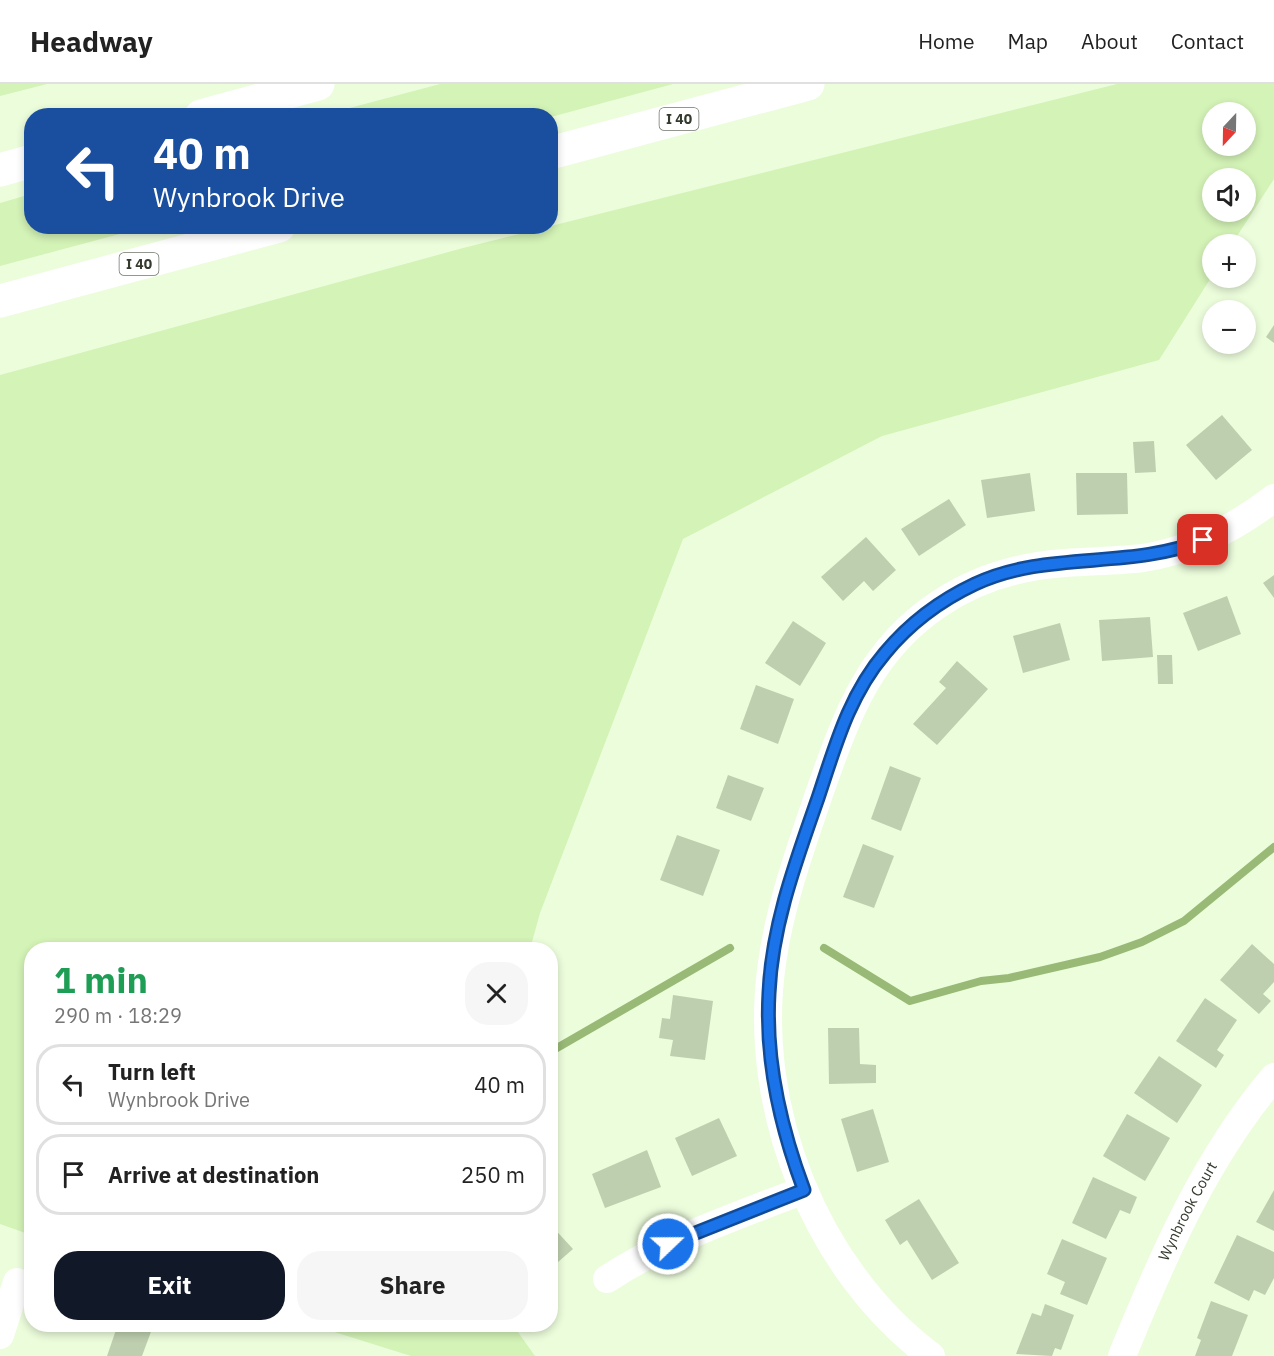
<!DOCTYPE html>
<meta charset="utf-8">
<style>
:root{--surface:#fff;--page:#f6f6f6;--text:#222;--muted:#767676;--line:#e0e0e0;--accent:#111827}
body{margin:0;font-family:"IBM Plex Sans",sans-serif;background:var(--page);color:var(--text);height:100vh;display:flex;flex-direction:column;font-size:22px;white-space:nowrap}
*{box-sizing:border-box;margin:0}
p{font-size:20px;color:var(--muted)}
.icon{flex:none;width:33px;height:33px;fill:none;stroke:currentColor;stroke-width:2;stroke-linecap:round;stroke-linejoin:round}
.map{position:relative;flex:1;overflow:hidden}
.panel{position:absolute;left:24px;top:858px;width:534px;height:390px;display:flex;flex-direction:column;background:var(--surface);border-radius:24px;box-shadow:0 3px 9px #0003}
.panel>*{flex:none}
.hud{position:absolute;left:24px;top:24px;width:534px;height:126px;border-radius:24px;box-shadow:0 3px 9px #0003;background:#1a4fa0;color:#fff;overflow:hidden}
.needle{width:39px;rotate:202deg}
.fabs{position:absolute;left:1202px;top:18px;display:grid;gap:12px}
.fabs a{display:grid;place-items:center;width:54px;height:54px;border-radius:50%;background:var(--surface);box-shadow:0 3px 9px #0003;font-size:30px}
.pin{position:absolute;display:grid;place-items:center;width:51px;height:51px;color:#fff;margin:-26px;border-radius:12px;box-shadow:0 3px 9px #0006}
.me{position:absolute;width:66px;margin:-33px;rotate:68deg;stroke-linejoin:round;filter:drop-shadow(0 0 4px #0008)}
.turn{display:flex;align-items:center;gap:21px;height:126px;padding:0 30px;font-size:27px}
.turn .icon{width:78px;height:78px;stroke-width:2.5}
.turn b{display:block;font-size:42px;line-height:51px}
.round{display:grid;place-items:center;flex:none;width:63px;height:63px;border-radius:24px;background:var(--page)}
.overview{display:flex;align-items:center;justify-content:space-between;height:102px;padding:0 30px}
h1{font-size:36px;font-weight:700;line-height:45px;color:#1e9e55}
.cta{display:flex;gap:12px;margin-top:auto;padding:12px 30px}
.cta a{flex:1;height:69px;border-radius:24px;background:var(--accent);color:#fff;font-size:24px;font-weight:700;line-height:69px;text-align:center}
.cta a+a{background:var(--page);color:var(--text)}
ul{padding:0;list-style:none}
li{display:flex;align-items:center;gap:18px;height:81px;margin:0 12px 9px;padding:0 18px;border:3px solid var(--line);border-radius:24px}
li div{flex:1}
li b{display:block;font-size:22px}
li em{font-style:normal}
header{display:flex;align-items:center;gap:36px;box-sizing:border-box;height:84px;padding:0 30px;background:var(--surface);border-bottom:2px solid var(--line)}
header strong{font-size:28px}
nav{display:flex;gap:33px;margin-inline-start:auto;font-size:21px}
.map>svg:first-child{display:block}
.green{fill:#d4f3b7;fill-rule:evenodd}
.lines{fill:none;stroke-linecap:round;stroke-linejoin:round}
.stream{stroke:#99ba76;stroke-width:8}
.building{fill:#becfaf}
.street{stroke:#fff;stroke-width:28}
.highway{stroke:#fff;stroke-width:33}
.route-casing{stroke:#114b97;stroke-width:15}
.route{stroke:#1a73e8;stroke-width:10}
.labels{text-anchor:middle;stroke-width:6;stroke-linejoin:round;paint-order:stroke}
.shield{fill:#fff;stroke:#71756c;stroke-width:1.5}
.shield-label{font-size:14px;font-weight:bold;fill:#343a2d}
.street-label{font-size:15px;fill:#343a2d;stroke:#fff}
</style>
<header>
<strong>Headway</strong>
<nav><a>Home</a><a>Map</a><a>About</a><a>Contact</a></nav>
</header>
<div class="map">
<svg width="1274" height="1272" viewBox="0 0 1274 1272">
<rect width="100%" height="100%" fill="#ecfddc"/>
<g class="green">
<polygon points="0,0 47,0 0,12"/>
<polygon points="440,0 673,0 551,33 323,31"/>
<path d="M1117 0H1274V95L1232 160H1212V192L1159 276 882 352 683 455 540 829 530 865 32 866 31 1151 0 1140V291L463 164ZM1245 28V62H1212V28ZM1245 94V128H1212V94Z"/>
<polygon points="31,110 32,142 146,143 0,182 0,119"/>
<polygon points="312,1241 513,1241 535,1272 411,1272"/>
</g>
<g class="lines">
<g class="stream">
<polyline points="824,864 910,917 981,897 1009,894 1100,873 1142,858 1184,837 1274,763"/>
<polyline points="550,968 730,864"/>
</g>
</g>
<g class="building">
<polygon points="1274,241 1274,259 1266,253"/>
<polygon points="1222,331 1252,366 1216,396 1186,361"/>
<polygon points="1154,357 1156,388 1135,389 1133,358"/>
<polygon points="1030,389 1035,427 987,434 981,396"/>
<polygon points="1076,389 1127,389 1128,430 1077,431"/>
<polygon points="949,415 966,441 919,472 901,445"/>
<polygon points="866,453 896,486 873,507 864,497 843,517 821,493"/>
<polygon points="1274,491 1274,514 1263,499"/>
<polygon points="1227,512 1241,550 1198,567 1183,529"/>
<polygon points="1150,533 1153,573 1102,577 1099,536"/>
<polygon points="793,537 826,559 800,602 765,579"/>
<polygon points="1060,539 1070,576 1023,589 1013,552"/>
<polygon points="1157,571 1172,571 1173,600 1158,600"/>
<polygon points="957,577 988,605 937,661 913,640 946,604 939,598"/>
<polygon points="756,601 794,615 778,660 740,645"/>
<polygon points="890,682 921,694 901,747 871,735"/>
<polygon points="728,691 764,704 751,737 716,724"/>
<polygon points="677,751 720,766 703,812 660,796"/>
<polygon points="863,760 894,772 874,824 843,813"/>
<polygon points="1252,860 1274,880 1274,898 1263,910 1271,917 1259,930 1220,896"/>
<polygon points="673,911 713,917 705,976 670,972 673,956 659,954 662,934 670,935"/>
<polygon points="1205,914 1237,936 1217,966 1224,971 1216,984 1176,957"/>
<polygon points="828,944 859,944 860,980 876,981 876,999 829,1000"/>
<polygon points="1159,972 1202,1001 1177,1039 1134,1009"/>
<polygon points="873,1025 889,1078 857,1088 841,1035"/>
<polygon points="1127,1030 1170,1054 1145,1097 1103,1072"/>
<polygon points="719,1034 737,1072 692,1092 675,1054"/>
<polygon points="647,1066 661,1103 605,1124 592,1090"/>
<polygon points="1093,1093 1137,1113 1130,1130 1120,1126 1106,1155 1072,1139"/>
<polygon points="1274,1106 1274,1147 1256,1138"/>
<polygon points="919,1115 959,1179 932,1196 907,1156 900,1161 885,1136"/>
<polygon points="550,1140 573,1165 550,1185"/>
<polygon points="1237,1151 1274,1168 1274,1194 1265,1211 1254,1206 1249,1217 1214,1199"/>
<polygon points="1062,1155 1107,1174 1087,1221 1060,1210 1065,1198 1047,1190"/>
<polygon points="1211,1217 1248,1231 1232,1272 1195,1272 1201,1256 1197,1254"/>
<polygon points="1045,1220 1074,1231 1061,1266 1055,1264 1052,1272 1016,1270 1032,1229 1041,1232"/>
<polygon points="118,1240 139,1240 152,1245 142,1272 107,1272"/>
</g>
<g class="lines">
<g class="street">
<path d="M607 1195C668 1155 737 1132 804 1106"/>
<polyline points="0,1251 17,1198"/>
<path d="M931 1272C815 1185 751 1023 772 879 780 821 800 766 819 710 846 634 868 567 939 520 976 495 1021 482 1065 479 1091 477 1118 477 1143 474 1193 466 1235 444 1274 414"/>
<path id="s1" d="M1122 1272C1162 1174 1205 1074 1274 993"/>
</g>
<g class="highway">
<polyline points="201,32 318,0"/>
<polyline points="550,69 808,0"/>
<polyline points="0,86 32,77"/>
<polyline points="0,217 279,142"/>
</g>
</g>
<g class="lines">
<g class="route-casing">
<path id="route" d="M668 1160 804 1106C780 1042 765 977 769 909 772 841 796 777 818 714 835 663 849 611 885 569 909 540 941 516 975 500 1047 466 1130 486 1203 456"/>
</g>
<use href="#route" class="route"/>
</g>
<g class="labels">
<g class="shield">
<rect x="659.5" y="24" width="39" height="22" rx="4.5"/>
<rect x="119.5" y="169" width="39" height="22" rx="4.5"/>
</g>
<g class="shield-label">
<text x="679" y="40">I 40</text>
<text x="139" y="185">I 40</text>
</g>
<g class="street-label">
<text dy="5" stroke="none"><textPath href="#s1" startOffset="159">Wynbrook Court</textPath></text>
</g>
</g>
</svg>
<div class="fabs">
<a><svg class="needle" viewBox="-14 -14 28 28"><path d="M0-13l5 13h-10z" fill="#e53935"/><path d="M0 13l5-13h-10z" fill="#767676"/></svg></a>
<a><svg class="icon" aria-label="sound" viewBox="0 0 24 24"><path d="M4 9h4l5-4v14l-5-4H4zM17 9q2 3 0 6"/></svg></a>
<a>+</a>
<a>−</a>
</div>
<div class="pin" style="left:1203px;top:456px;background:#d93025"><svg class="icon" aria-label="arrive" viewBox="0 0 24 24"><path d="M6 21V4h12l-3 4 3 4H6"/></svg></div>
<svg class="me" style="left:668px;top:1160px" viewBox="-20 -20 40 40"><circle r="17" fill="#1a73e8" stroke="#fff" stroke-width="3"/><path d="M0-11L8 9 0 5-8 9z" fill="#fff"/></svg>
<div class="hud">
<div class="turn"><svg class="icon" aria-label="left" viewBox="0 0 24 24"><path d="M17 20v-9H6M10 6l-5 5 5 5"/></svg><div><b>40 m</b>Wynbrook Drive</div></div>
</div>
<section class="panel">
<div class="overview"><div><h1>1 min</h1><p>290 m · 18:29</p></div><a class="round"><svg class="icon" aria-label="close" viewBox="0 0 24 24"><path d="M6 6l12 12M18 6L6 18"/></svg></a></div>
<ul>
<li><svg class="icon" aria-label="left" viewBox="0 0 24 24"><path d="M17 20v-9H6M10 6l-5 5 5 5"/></svg><div><b>Turn left</b><p>Wynbrook Drive</p></div><em>40 m</em></li>
<li><svg class="icon" aria-label="arrive" viewBox="0 0 24 24"><path d="M6 21V4h12l-3 4 3 4H6"/></svg><div><b>Arrive at destination</b></div><em>250 m</em></li>
</ul>
<div class="cta"><a>Exit</a><a>Share</a></div>
</section>
</div>
